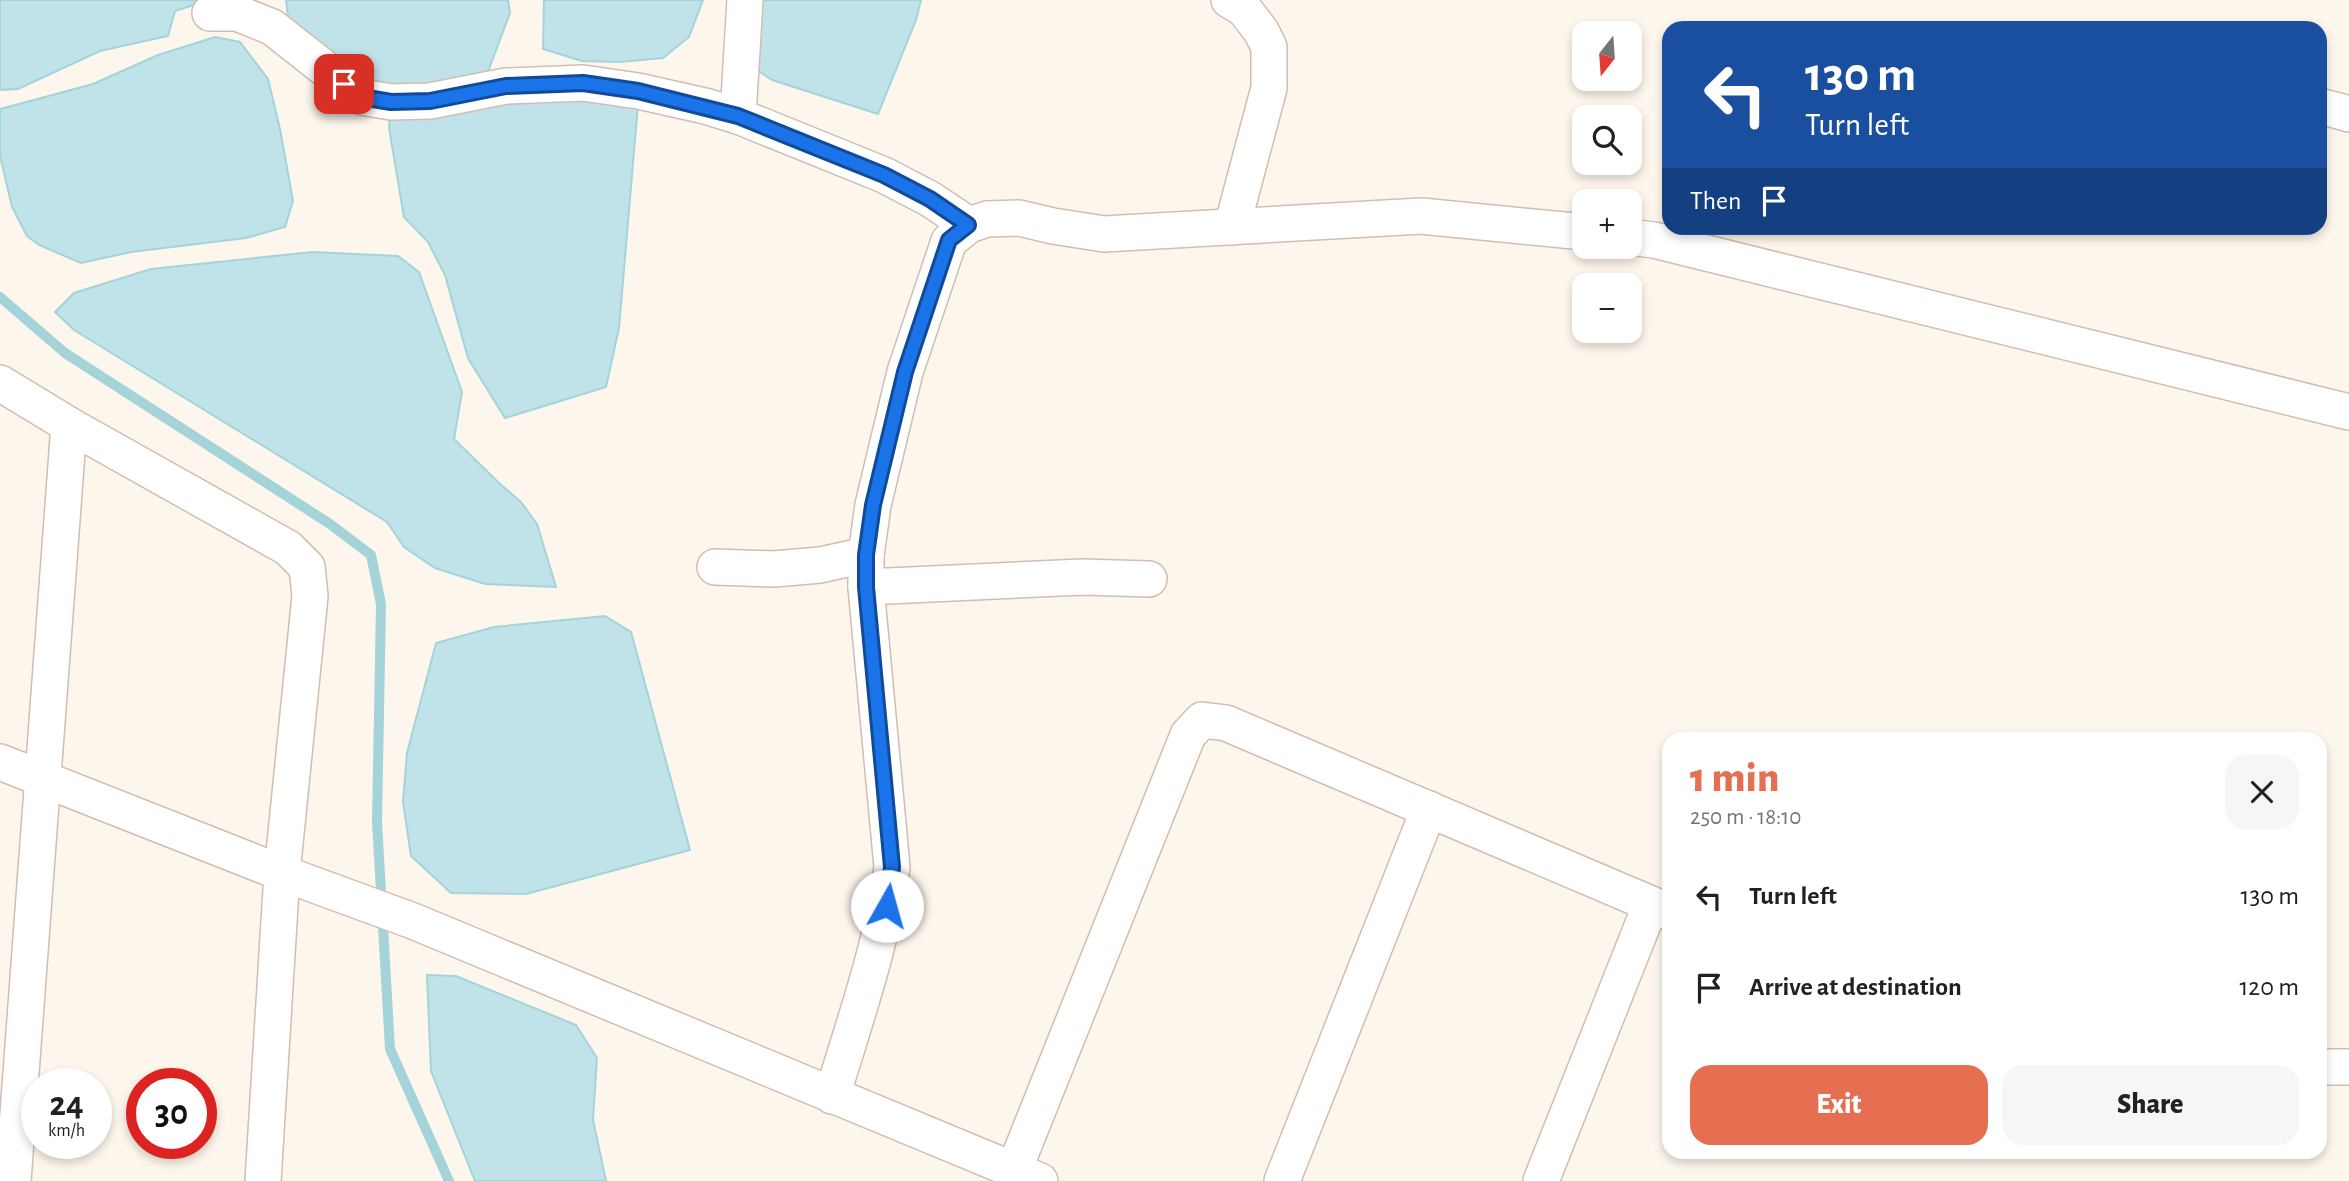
<!DOCTYPE html>
<meta charset="utf-8">
<style>
:root{--surface:#fff;--page:#f6f6f6;--text:#202124;--muted:#757577;--accent:#e76f51}
body{margin:0;font-family:"Alegreya Sans",sans-serif;background:var(--page);color:var(--text);height:100vh;display:flex;flex-direction:column;font-size:26px;white-space:nowrap}
*{box-sizing:border-box;margin:0}
p{font-size:23px;color:var(--muted)}
.icon{flex:none;width:38px;height:38px;fill:none;stroke:currentColor;stroke-width:2;stroke-linecap:round;stroke-linejoin:round}
.map{position:relative;flex:1;overflow:hidden}
.panel{position:absolute;left:1662px;top:732px;width:665px;height:427px;display:flex;flex-direction:column;background:var(--surface);border-radius:21px;box-shadow:0 4px 10px #0003}
.panel>*{flex:none}
.guide{position:absolute;left:1662px;top:21px;width:665px;height:214px;border-radius:21px;box-shadow:0 4px 10px #0003;background:#1a4fa0;color:#fff;overflow:hidden}
.needle{width:46px;rotate:197deg}
.tools{position:absolute;left:1572px;top:21px;display:grid;gap:14px}
.tools a{display:grid;place-items:center;width:70px;height:70px;border-radius:14px;background:var(--surface);box-shadow:0 4px 10px #0003;font-size:35px}
.speed{position:absolute;left:21px;top:1068px;display:flex;gap:14px;font-size:35px;font-weight:700;text-align:center}
.speed>*{display:grid;place-content:center;width:91px;height:91px;border-radius:50%;background:var(--surface);box-shadow:0 4px 10px #0003;line-height:1}
.speed small{font-size:18px;font-weight:400}
.speed .limit{border:10px solid #d22;background:#fff;color:#111}
.pin{position:absolute;display:grid;place-items:center;width:60px;height:60px;color:#fff;margin:-30px;border-radius:14px;box-shadow:0 4px 10px #0006}
.me{position:absolute;width:77px;margin:-38px;rotate:7deg;stroke-linejoin:round;filter:drop-shadow(0 0 5px #0008)}
.turn{display:flex;align-items:center;gap:24px;height:147px;padding:0 28px;font-size:32px}
.turn .icon{width:91px;height:91px;stroke-width:2.5}
.turn b{display:block;font-size:49px;line-height:60px}
.then{display:flex;align-items:center;height:66px;padding:0 28px;background:#0003;gap:14px;font-size:26px}
.round{display:grid;place-items:center;flex:none;width:74px;height:74px;border-radius:21px;background:var(--page)}
.head{display:flex;align-items:center;justify-content:space-between;height:119px;padding:0 28px}
h1{font-size:42px;font-weight:800;line-height:52px;color:var(--accent)}
.button{display:flex;gap:14px;margin-top:auto;padding:14px 28px}
.button a{flex:1;height:80px;border-radius:21px;background:var(--accent);color:#fff;font-size:28px;font-weight:800;line-height:80px;text-align:center}
.button a+a{background:var(--page);color:var(--text)}
ul{padding:0;list-style:none}
li{display:flex;align-items:center;gap:21px;height:91px;padding:0 28px}
li div{flex:1}
li b{display:block;font-size:26px}
li em{font-style:normal}
.map>svg:first-child{display:block}
.water{fill:#bfe3e8;stroke:#a5d3da;stroke-width:2}
.lines{fill:none;stroke-linecap:round;stroke-linejoin:round}
.stream{stroke:#a5d3da;stroke-width:10}
.minor-casing{stroke:#d1beb0;stroke-width:38}
.minor{stroke:#fff;stroke-width:35}
.route-casing{stroke:#114b97;stroke-width:18}
.route{stroke:#1a73e8;stroke-width:12}
</style>
<div class="map">
<svg width="2349" height="1181" viewBox="0 0 2349 1181">
<rect width="100%" height="100%" fill="#fdf6ec"/>
<g class="water">
<polygon points="0,0 209,0 175,11 168,36 100,51 18,89 0,90"/>
<polygon points="286,0 508,0 510,13 486,77 431,88 364,85 289,25"/>
<polygon points="544,0 703,0 689,37 663,58 620,62 582,61 543,49"/>
<polygon points="752,0 921,0 916,20 878,114 772,80 748,64"/>
<polygon points="215,37 240,42 268,79 280,129 293,201 285,227 246,238 131,252 81,263 39,245 27,236 12,207 0,156 0,109 93,84 158,55"/>
<polygon points="581,96 638,104 619,328 606,387 505,418 468,358 445,275 428,242 404,217 389,128 390,116 507,98"/>
<polygon points="312,252 398,256 419,272 462,392 454,439 499,483 521,502 537,524 556,587 485,584 435,568 404,547 387,522 74,330 55,312 74,293 151,269"/>
<polygon points="605,616 631,632 690,850 526,894 451,893 411,856 403,802 407,753 436,643 494,627"/>
<polygon points="427,975 456,976 576,1025 597,1058 593,1120 606,1181 475,1181 431,1071"/>
</g>
<g class="lines">
<polyline class="stream" points="0,297 65,353 330,524 371,555 381,604 377,822 390,1049 449,1181"/>
<g class="minor-casing">
<g id="minor">
<polyline points="1229,0 1244,9 1261,31 1269,47 1269,88 1232,227"/>
<polyline points="210,13 237,13 272,27 361,97 391,102 430,101 506,86 583,83 638,91 705,106 738,116 884,175 930,199 969,225"/>
<polyline points="2320,106 2349,114"/>
<polyline points="738,116 745,0"/>
<polyline points="1629,237 1654,240 2349,412"/>
<polyline points="0,383 69,425 288,548 307,567 310,596 282,873 263,1181"/>
<polyline points="715,567 774,569 820,565 866,555"/>
<polyline points="866,587 1082,577 1149,579"/>
<polyline points="0,762 282,873 413,921 1040,1181"/>
<polyline points="2320,1067 2349,1067"/>
<path d="M832 1096C855 1020 882 945 892 867L866 587V555L873 505 905 372 949 241 969 225 987 219 1019 218 1053 226 1104 234 1421 216 1584 232"/>
<polyline points="1014,1170 1188,735 1202,720 1226,723 1651,904"/>
<polyline points="13,1181 69,425"/>
<polyline points="1282,1181 1429,809"/>
<polyline points="1541,1181 1651,904 1670,913"/>
</g>
</g>
<use href="#minor" class="minor"/>
</g>
<g class="lines">
<g class="route-casing">
<polyline id="route" points="344,84 361,97 391,102 430,101 506,86 583,83 638,91 738,116 884,175 930,199 968,225 949,240 905,372 873,505 866,555 866,587 892,867 887,906"/>
</g>
<use href="#route" class="route"/>
</g>
</svg>
<div class="tools">
<a><svg class="needle" viewBox="-14 -14 28 28"><path d="M0-13l5 13h-10z" fill="#e53935"/><path d="M0 13l5-13h-10z" fill="#757577"/></svg></a>
<a><svg class="icon" aria-label="search" viewBox="0 0 24 24"><circle cx="10" cy="10" r="6"/><path d="M15 15l6 6"/></svg></a>
<a>+</a>
<a>−</a>
</div>
<div class="speed"><div>24<small>km/h</small></div><div class="limit">30</div></div>
<div class="pin" style="left:344px;top:84px;background:#d93025"><svg class="icon" aria-label="arrive" viewBox="0 0 24 24"><path d="M6 21V4h12l-3 4 3 4H6"/></svg></div>
<svg class="me" style="left:887px;top:906px" viewBox="-20 -20 40 40"><circle r="19" fill="#fff"/><path d="M0-13L10 11 0 6-10 11z" fill="#1a73e8"/></svg>
<div class="guide">
<div class="turn"><svg class="icon" aria-label="left" viewBox="0 0 24 24"><path d="M17 20v-9H6M10 6l-5 5 5 5"/></svg><div><b>130 m</b>Turn left</div></div>
<div class="then">Then<svg class="icon" aria-label="arrive" viewBox="0 0 24 24"><path d="M6 21V4h12l-3 4 3 4H6"/></svg></div>
</div>
<section class="panel">
<div class="head"><div><h1>1 min</h1><p>250 m · 18:10</p></div><a class="round"><svg class="icon" aria-label="close" viewBox="0 0 24 24"><path d="M6 6l12 12M18 6L6 18"/></svg></a></div>
<ul>
<li><svg class="icon" aria-label="left" viewBox="0 0 24 24"><path d="M17 20v-9H6M10 6l-5 5 5 5"/></svg><div><b>Turn left</b></div><em>130 m</em></li>
<li><svg class="icon" aria-label="arrive" viewBox="0 0 24 24"><path d="M6 21V4h12l-3 4 3 4H6"/></svg><div><b>Arrive at destination</b></div><em>120 m</em></li>
</ul>
<div class="button"><a>Exit</a><a>Share</a></div>
</section>
</div>
